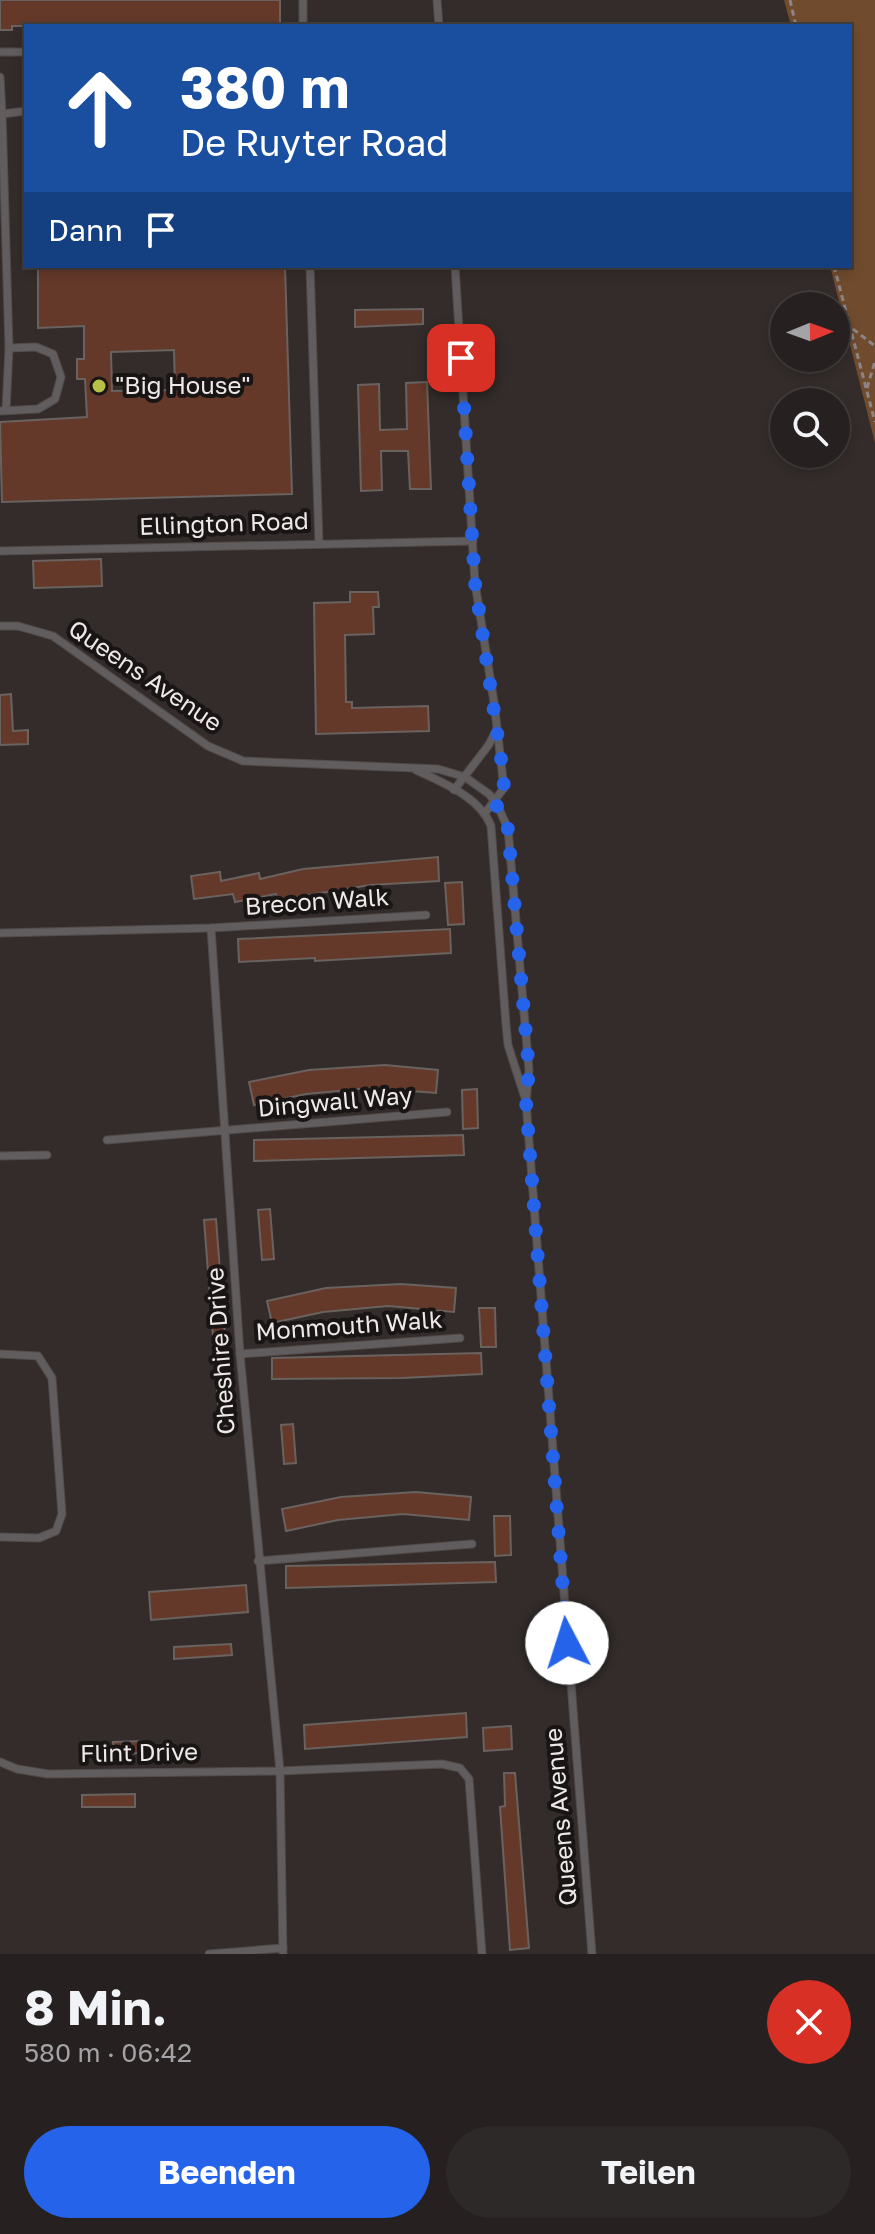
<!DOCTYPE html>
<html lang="de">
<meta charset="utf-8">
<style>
:root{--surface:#262120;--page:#2e2929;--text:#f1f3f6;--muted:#a4a3a5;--line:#423e3e;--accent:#2563eb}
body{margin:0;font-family:"Golos Text",sans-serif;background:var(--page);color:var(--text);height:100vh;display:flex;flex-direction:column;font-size:30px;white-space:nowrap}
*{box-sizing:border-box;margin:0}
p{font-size:26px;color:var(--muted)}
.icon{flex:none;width:44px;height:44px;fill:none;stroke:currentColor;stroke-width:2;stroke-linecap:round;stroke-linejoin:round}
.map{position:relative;height:1954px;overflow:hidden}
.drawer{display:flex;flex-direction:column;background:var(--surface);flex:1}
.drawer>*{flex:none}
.top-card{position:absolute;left:24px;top:24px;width:828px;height:244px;border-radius:0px;box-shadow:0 4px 12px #0003,0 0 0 2px var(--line);background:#1a4fa0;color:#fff;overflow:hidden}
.needle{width:52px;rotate:89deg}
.tools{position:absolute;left:770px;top:292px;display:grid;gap:16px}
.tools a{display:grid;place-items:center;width:80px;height:80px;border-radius:50%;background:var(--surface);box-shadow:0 4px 12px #0003,0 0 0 2px var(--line);font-size:40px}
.pin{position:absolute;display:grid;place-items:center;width:68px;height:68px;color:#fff;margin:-34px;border-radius:16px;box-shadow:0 4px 12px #0006}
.me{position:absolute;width:88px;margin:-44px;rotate:355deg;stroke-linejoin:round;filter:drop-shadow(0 0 6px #0008)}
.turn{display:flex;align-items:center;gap:28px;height:168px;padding:0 24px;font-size:36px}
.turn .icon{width:104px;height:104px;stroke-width:2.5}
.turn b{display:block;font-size:56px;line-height:68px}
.then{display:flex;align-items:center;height:76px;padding:0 24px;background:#0003;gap:16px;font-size:30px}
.round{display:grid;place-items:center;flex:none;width:84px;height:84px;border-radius:42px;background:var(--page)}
.headline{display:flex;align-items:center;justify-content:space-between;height:136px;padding:0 24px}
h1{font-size:48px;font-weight:700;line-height:60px}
.cta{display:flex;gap:16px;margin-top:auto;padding:16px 24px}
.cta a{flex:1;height:92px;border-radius:48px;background:var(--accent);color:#fff;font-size:32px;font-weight:700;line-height:92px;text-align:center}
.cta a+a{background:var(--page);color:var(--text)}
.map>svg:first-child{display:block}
.forest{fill:#704b2e}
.building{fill:#64392a;stroke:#6a625f;stroke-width:2;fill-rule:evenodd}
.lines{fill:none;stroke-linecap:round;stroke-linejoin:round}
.service-casing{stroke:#514a49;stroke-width:9}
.path{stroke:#8c8585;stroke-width:3;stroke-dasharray:6 4;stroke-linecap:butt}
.service{stroke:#615d5e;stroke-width:7}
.route{stroke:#2563eb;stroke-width:14;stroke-dasharray:0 25.2}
.poi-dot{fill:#b8c147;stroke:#191515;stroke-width:3}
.labels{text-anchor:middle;stroke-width:8;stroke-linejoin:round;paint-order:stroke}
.poi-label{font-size:24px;fill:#eee8e8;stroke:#191515;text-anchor:start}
.street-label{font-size:24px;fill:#eee8e8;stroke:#191515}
</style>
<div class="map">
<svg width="875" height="1954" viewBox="0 0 875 1954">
<rect width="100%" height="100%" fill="#332c2b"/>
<polygon class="forest" points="784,0 875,0 875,443 830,266 850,266 850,26 791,26"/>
<g class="building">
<polygon points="0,0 280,0 280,26 12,26 12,30 0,30"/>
<path d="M38 266H285L292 494 2 502 0 422 87 417 85 379H77V359H84V326L38 328ZM174 350 175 390 112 391 111 352Z"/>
<polygon points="423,309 423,324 355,327 355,310"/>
<polygon points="427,382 431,489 410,489 408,451 381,451 382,490 361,491 358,385 379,384 380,430 407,429 406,383"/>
<polygon points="101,559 102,586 34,588 33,561"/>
<polygon points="350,592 378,592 379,607 373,607 374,634 345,635 346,702 352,702 352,708 428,706 429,731 316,734 314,603 350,602"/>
<polygon points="11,694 13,731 28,730 28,744 0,745 0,695"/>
<polygon points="438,857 439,881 370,885 278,900 276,894 235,902 233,894 194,899 191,876 220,872 221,881 259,873 260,879 303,869"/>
<polygon points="462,882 464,924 448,925 445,883"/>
<polygon points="450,929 451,953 315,961 315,958 239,962 238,939"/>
<polygon points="385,1065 438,1070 436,1093 370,1088 306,1094 254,1105 249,1082 309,1070"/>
<polygon points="477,1089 478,1128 463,1129 462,1090"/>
<polygon points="463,1135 464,1155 254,1161 254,1140"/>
<polygon points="270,1209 274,1259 262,1260 258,1210"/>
<polygon points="216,1219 232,1426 220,1426 204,1220"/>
<polygon points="401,1284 456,1288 454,1312 388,1306 323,1312 272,1323 267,1301 326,1288"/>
<polygon points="479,1308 495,1308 496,1347 481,1347"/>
<polygon points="481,1353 482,1374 403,1378 272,1379 272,1358"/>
<polygon points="293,1424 296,1463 284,1464 281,1425"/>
<polygon points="416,1492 471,1497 469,1520 403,1514 338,1520 286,1531 282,1509 341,1497"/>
<polygon points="494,1516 510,1516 511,1555 495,1556"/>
<polygon points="495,1562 496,1582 286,1588 286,1566"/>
<polygon points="246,1585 248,1612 151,1620 149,1592"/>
<polygon points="231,1644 232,1655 174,1659 174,1647"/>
<polygon points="466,1713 467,1737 305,1749 304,1725"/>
<polygon points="511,1726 512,1749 484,1751 483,1728"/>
<polygon points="145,1741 145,1753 113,1754 113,1742"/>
<polygon points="504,1773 515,1773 529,1948 510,1950 500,1807 505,1806"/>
<polygon points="135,1794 135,1807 82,1807 82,1795"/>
</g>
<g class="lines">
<g class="service-casing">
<g id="service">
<polyline points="303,0 303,26"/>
<polyline points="437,0 439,26"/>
<polyline points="0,52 26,52"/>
<polyline points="0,77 2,114"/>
<polyline points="310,266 319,544"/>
<polyline points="455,266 475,583 494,702 504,788 485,813"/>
<polyline points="6,410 9,348"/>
<polyline points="0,411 38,409 55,399 61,377 53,354 36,347 9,348 2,114 26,111"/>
<polyline points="0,551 473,541"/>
<polyline points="0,626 18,626 53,636 208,746 243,761 438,769 465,777 489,794 497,804 508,829 529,1070 526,1102 592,1954"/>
<path d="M416 770C443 783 480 797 491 826L506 1025 508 1045 525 1098"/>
<polyline points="454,790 488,746 496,731"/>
<polyline points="0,933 211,928 426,915"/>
<polyline points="107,1140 447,1112"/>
<polyline points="0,1156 47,1155"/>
<polyline points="0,1354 38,1356 52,1378 62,1514 56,1531 39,1538 0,1537"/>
<polyline points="240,1354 460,1338"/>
<polyline points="258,1561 472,1544"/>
<polyline points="0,1762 17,1769 48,1774 280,1771 240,1354 211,928"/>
<polyline points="209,1954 283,1948"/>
<polyline points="283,1954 280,1771 442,1764 460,1768 469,1779 482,1954"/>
</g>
</g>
<g class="path">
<polyline points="790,0 796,26"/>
<polyline points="834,266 875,422"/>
<polyline points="853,329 875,346"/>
<polyline points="867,388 875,361"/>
</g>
<use href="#service" class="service"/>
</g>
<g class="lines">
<polyline class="route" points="461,358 475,583 503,772 504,788 495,802 508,829 529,1070 526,1102 567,1643"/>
</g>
<circle class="poi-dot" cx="99" cy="386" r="8"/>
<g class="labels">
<g class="poi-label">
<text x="115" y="394">"Big House"</text>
</g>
<g class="street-label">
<text transform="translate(224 524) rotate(-2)" y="8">Ellington Road</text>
<text transform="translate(145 676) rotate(34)" y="8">Queens Avenue</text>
<text transform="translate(317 902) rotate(-4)" y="8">Brecon Walk</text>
<text transform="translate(335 1102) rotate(-5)" y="8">Dingwall Way</text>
<text transform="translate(349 1326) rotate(-4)" y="8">Monmouth Walk</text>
<text transform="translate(221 1351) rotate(-94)" y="8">Cheshire Drive</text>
<text transform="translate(139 1753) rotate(-1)" y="8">Flint Drive</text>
<text transform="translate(561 1817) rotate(-95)" y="8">Queens Avenue</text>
</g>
</g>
</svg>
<div class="tools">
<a><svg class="needle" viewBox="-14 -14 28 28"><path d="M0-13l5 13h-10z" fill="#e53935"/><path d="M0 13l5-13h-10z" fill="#a4a3a5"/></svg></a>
<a><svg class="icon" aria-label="search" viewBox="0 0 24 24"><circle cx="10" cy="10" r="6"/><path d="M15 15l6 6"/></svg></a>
</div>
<div class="pin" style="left:461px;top:358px;background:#d93025"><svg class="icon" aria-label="arrive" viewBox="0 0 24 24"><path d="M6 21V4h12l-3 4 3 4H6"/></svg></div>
<svg class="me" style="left:567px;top:1643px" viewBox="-20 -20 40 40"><circle r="19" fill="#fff"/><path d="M0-13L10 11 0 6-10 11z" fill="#2563eb"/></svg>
<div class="top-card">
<div class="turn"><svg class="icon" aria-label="ahead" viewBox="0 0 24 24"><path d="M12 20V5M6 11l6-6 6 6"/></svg><div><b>380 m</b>De Ruyter Road</div></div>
<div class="then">Dann<svg class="icon" aria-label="arrive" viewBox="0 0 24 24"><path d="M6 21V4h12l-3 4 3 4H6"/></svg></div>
</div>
</div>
<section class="drawer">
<div class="headline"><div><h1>8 Min.</h1><p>580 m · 06:42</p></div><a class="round" style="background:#d93025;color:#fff"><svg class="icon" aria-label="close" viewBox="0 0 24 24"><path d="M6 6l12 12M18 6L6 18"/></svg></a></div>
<div class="cta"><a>Beenden</a><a>Teilen</a></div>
</section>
